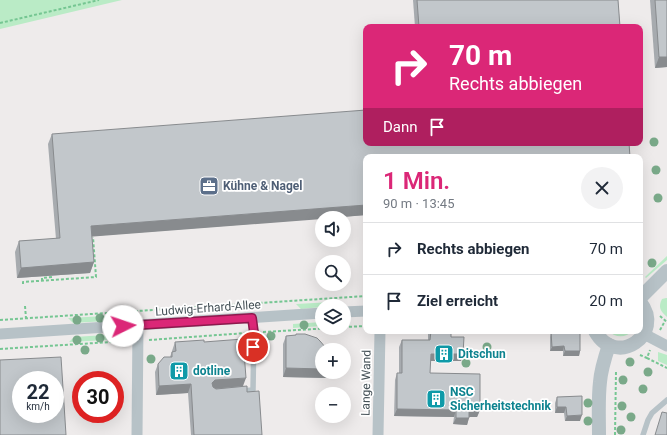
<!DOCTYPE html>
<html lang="de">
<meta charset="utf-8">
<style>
:root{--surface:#fff;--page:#f2f2f3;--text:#1f2937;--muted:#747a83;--line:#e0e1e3;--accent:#db2777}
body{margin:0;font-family:Roboto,sans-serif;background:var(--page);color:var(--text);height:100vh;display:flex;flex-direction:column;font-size:15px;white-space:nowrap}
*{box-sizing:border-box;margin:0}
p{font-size:13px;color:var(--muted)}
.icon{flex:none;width:22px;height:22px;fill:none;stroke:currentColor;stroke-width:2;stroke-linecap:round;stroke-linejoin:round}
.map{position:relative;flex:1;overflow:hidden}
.details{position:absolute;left:363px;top:154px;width:280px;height:180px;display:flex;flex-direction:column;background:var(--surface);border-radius:8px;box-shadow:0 4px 16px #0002}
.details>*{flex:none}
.top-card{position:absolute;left:363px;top:24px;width:280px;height:122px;border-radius:8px;box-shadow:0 4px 16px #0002;background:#db2777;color:#fff;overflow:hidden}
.buttons{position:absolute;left:315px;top:211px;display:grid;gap:8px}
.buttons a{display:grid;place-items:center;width:36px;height:36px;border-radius:50%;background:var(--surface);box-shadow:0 4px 16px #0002;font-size:20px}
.speed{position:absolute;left:12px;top:371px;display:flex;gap:8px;font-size:20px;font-weight:700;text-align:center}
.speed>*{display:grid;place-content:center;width:52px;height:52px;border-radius:50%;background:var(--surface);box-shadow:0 4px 16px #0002;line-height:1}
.speed small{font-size:10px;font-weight:400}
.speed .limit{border:6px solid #d22;background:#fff;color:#111}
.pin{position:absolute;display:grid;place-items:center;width:34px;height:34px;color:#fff;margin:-17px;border:2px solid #fff;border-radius:50%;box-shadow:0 1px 4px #0007}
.me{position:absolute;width:44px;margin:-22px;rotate:86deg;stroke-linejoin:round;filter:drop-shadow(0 0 3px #0008)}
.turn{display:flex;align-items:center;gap:14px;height:84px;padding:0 20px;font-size:18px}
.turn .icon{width:52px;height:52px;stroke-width:2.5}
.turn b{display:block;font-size:28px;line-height:34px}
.then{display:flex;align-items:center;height:38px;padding:0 20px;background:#0003;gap:8px;font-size:15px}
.round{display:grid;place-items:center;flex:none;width:42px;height:42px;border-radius:21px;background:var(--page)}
.head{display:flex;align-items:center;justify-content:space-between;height:68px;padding:0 20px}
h1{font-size:24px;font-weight:600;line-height:30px;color:var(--accent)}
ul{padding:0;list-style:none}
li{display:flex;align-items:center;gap:12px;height:52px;padding:0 20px;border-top:1px solid var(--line)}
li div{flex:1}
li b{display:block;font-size:15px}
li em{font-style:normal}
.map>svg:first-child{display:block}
.green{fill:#baebc6}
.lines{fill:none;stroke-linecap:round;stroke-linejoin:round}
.path{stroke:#75c692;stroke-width:2;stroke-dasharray:3 2;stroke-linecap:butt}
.service{stroke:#b7c2c7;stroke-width:5.5}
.minor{stroke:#b7c2c7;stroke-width:11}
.tertiary{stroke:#b7c2c7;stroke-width:14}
.tree{fill:#7aa989}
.wall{fill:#a7abaf}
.shaded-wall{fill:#888b8e}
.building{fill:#c2c7cb;stroke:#888b8e;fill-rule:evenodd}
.route-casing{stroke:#8e194d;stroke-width:10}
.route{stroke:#db2777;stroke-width:7}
.labels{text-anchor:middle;stroke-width:3.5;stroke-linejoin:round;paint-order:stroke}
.service-label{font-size:12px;font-weight:bold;fill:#4e5e75;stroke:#fff;text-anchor:start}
.street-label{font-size:12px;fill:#455157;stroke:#fff}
.culture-label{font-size:12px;font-weight:bold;fill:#0d838f;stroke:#fff;text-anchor:start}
</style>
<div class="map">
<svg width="667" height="435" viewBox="0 0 667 435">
<rect width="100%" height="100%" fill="#eeebeb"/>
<g class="green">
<polygon points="0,0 122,0 0,29"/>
<polygon points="667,256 667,260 646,278 645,277"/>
<path d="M666 298H667V317C660 311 658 307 662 299Z"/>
<polygon points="332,302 333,306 322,306 322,307 301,309 296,304"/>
<polygon points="106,316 106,321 73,323 68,318"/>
<polygon points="322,322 322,326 293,328 293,324"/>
<path d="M608 331H633C625 338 616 338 608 331Z"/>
<polygon points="106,335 107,340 69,342 74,337"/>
<polygon points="658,352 667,355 667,365 658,361"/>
</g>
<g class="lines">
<g class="path">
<polyline points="0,23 99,0"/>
<polyline points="42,281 42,278 52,277 52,276"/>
<polyline points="23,284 23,282 96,277 93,237"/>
<polyline points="25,306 26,318"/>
<polyline points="660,316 667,322"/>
<polyline points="0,320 366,296"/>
<polyline points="344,327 366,326"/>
<polyline points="660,330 665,321"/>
<polyline points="263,332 332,328"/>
<polyline points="149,340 246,333"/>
<polyline points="0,349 127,341"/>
<polyline points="640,355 647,358 650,350"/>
<polyline points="647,358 667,368"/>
<polyline points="615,435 616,371"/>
</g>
<g class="service">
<polyline points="239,391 253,390 254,333 252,318"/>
<polyline points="643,435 648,420 652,413 667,400"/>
</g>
<g class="minor">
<polyline points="344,312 366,311"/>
<polyline points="0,334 322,313"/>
<polyline points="644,334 667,346"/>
<polyline points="137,435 138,325"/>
<polyline points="378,435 380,331"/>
</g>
<g class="tertiary">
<polyline points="640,298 667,271"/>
<path d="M595 331C616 369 666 334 640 302"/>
<path d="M599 435C599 417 598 399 600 382 601 369 605 357 609 345"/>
</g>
</g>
<g class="tree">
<circle cx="654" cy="142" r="4.5"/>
<circle cx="656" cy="170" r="4.5"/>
<circle cx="658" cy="198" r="4.5"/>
<circle cx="652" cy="263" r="4.5"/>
<circle cx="100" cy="318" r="4.5"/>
<circle cx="77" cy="320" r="4.5"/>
<circle cx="304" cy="325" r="4.5"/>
<circle cx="271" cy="336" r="4.5"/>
<circle cx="100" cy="338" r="4.5"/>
<circle cx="77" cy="340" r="4.5"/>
<circle cx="487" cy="347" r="4.5"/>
<circle cx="85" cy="350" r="4.5"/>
<circle cx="151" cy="359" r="4.5"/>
<circle cx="630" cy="362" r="4.5"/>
<circle cx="466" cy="363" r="4.5"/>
<circle cx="648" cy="372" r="4.5"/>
<circle cx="366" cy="374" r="4.5"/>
<circle cx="623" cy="380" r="4.5"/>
<circle cx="643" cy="389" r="4.5"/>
<circle cx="588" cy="403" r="4.5"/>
<circle cx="622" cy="406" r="4.5"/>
<circle cx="631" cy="417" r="4.5"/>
<circle cx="588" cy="421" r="4.5"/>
<circle cx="621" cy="430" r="4.5"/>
</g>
<g class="wall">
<polygon points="413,0 618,0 620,27 415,27"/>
<polygon points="650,0 667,0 667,67 655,68"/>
<polygon points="52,134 366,157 366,215 92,236 94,262 90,273 17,278 15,252 19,241 56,239 48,144"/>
<polygon points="429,331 451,337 463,354 461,361 430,361 430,373 480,410 477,417 469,417 467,425 453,424 454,417 394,416 395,380 397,373 399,373 399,347 402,340 428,340 428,334"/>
<polygon points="551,332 580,351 579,356 563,356 563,351 550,351 550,337"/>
<polygon points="296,334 322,372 329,372 327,378 283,377 283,344 286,336 296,335"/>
<polygon points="175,342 204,342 247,392 262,435 191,435 188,393 156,395 155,372 158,364 170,357"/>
<polygon points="557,397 580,421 565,421 564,413 555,413 555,403"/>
</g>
<g class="shaded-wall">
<polygon points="659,57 667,57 667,67 655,68"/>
<polygon points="366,205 366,215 332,218 322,218 322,219 87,237 91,226"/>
<polygon points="94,262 90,273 17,278 21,268"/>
<polygon points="564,346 563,351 550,351 552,347"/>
<polygon points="565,351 580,351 579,356 563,356"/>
<polygon points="431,354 463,354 461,361 428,361"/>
<polygon points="286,368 322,369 322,372 329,372 327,378 283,377"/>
<polygon points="246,378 243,386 212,389 212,383 215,380"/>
<polygon points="191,384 188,393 156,395 159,386"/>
<polygon points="557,407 566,407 564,413 555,413"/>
<polygon points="397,409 456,410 454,417 394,416"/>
<polygon points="469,410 480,410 477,417 467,417"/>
<polygon points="582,415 580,421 565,421 567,416"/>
<polygon points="456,418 469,418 467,425 453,424"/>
</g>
<g class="building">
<polygon points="417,0 618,0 620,27 419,27"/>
<polygon points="655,0 667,0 667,57 659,57"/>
<polygon points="366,110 366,143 629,143 630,157 366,157 366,205 91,226 94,262 21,268 19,241 60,238 52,134"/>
<polygon points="431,331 451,331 451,337 464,337 463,354 431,354 430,373 480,374 480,410 469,410 469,418 456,418 456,410 397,409 397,373 402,373 402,340 430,340"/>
<polygon points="551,332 580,332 580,351 565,351 564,346 552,347"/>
<polygon points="296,334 305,334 317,338 320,341 326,348 327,350 322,350 322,369 286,368 286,336 296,335"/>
<polygon points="243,339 246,378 215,380 212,383 213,387 216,389 247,386 247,392 259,391 262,435 194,435 191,384 159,386 158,364 164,357 172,357 172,352 176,351 175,342 204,340 204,342"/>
<path d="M61 357 66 435H0V360ZM21 380H55V414H21Z"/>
<polygon points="582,396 582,415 567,416 566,407 557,407 557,397"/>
<polygon points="662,412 667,413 667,435 655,435"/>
</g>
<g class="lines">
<g class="route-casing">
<polyline id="route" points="123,326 252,318 254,333 253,347"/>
</g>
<use href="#route" class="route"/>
</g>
<defs>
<g id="office-square" transform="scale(1)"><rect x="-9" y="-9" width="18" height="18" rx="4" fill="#5c6f8a" stroke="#fff"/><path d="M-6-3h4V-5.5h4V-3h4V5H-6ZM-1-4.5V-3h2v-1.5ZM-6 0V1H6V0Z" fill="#fff"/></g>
<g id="building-square" transform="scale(1)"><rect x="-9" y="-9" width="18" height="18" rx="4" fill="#0f9aa8" stroke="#fff"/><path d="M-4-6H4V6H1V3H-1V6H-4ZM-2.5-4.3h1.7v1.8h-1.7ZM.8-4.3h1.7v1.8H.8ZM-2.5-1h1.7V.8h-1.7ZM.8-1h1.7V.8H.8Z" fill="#fff"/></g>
</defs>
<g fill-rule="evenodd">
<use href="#office-square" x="209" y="186"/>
<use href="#building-square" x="444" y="354"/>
<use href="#building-square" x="179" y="371"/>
<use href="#building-square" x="436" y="399"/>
</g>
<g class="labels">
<g class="service-label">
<text x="223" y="190">Kühne &amp; Nagel</text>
</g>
<g class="street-label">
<text transform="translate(208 308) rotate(-4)" y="4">Ludwig-Erhard-Allee</text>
<text transform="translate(366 383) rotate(-89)" y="4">Lange Wand</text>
</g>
<g class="culture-label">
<text x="458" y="358">Ditschun</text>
<text x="193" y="375">dotline</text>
<text x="450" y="396">NSC<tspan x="450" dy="14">Sicherheitstechnik</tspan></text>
</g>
</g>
</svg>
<div class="buttons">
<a><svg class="icon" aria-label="sound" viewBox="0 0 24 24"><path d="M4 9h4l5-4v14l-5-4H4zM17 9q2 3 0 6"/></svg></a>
<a><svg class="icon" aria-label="search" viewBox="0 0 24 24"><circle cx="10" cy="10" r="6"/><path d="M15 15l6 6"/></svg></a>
<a><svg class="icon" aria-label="layers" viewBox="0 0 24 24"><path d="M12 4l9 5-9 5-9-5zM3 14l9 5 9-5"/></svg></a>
<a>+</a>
<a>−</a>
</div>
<div class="speed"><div>22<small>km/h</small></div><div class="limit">30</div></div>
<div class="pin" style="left:253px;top:347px;background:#d93025"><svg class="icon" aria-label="arrive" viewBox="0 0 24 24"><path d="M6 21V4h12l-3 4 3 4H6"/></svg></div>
<svg class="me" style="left:123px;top:326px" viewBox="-20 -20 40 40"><circle r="19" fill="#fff"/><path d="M0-13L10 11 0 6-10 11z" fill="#db2777"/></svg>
<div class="top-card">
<div class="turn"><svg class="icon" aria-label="right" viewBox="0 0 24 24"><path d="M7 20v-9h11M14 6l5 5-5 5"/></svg><div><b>70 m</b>Rechts abbiegen</div></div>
<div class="then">Dann<svg class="icon" aria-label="arrive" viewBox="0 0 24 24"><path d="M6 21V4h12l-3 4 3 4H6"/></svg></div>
</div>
<section class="details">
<div class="head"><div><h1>1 Min.</h1><p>90 m · 13:45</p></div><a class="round"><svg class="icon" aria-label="close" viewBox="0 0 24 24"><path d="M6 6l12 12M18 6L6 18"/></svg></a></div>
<ul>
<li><svg class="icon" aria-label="right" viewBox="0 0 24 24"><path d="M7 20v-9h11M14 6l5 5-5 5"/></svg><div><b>Rechts abbiegen</b></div><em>70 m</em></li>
<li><svg class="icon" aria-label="arrive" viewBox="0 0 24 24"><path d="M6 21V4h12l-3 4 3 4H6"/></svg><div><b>Ziel erreicht</b></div><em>20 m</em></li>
</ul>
</section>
</div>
